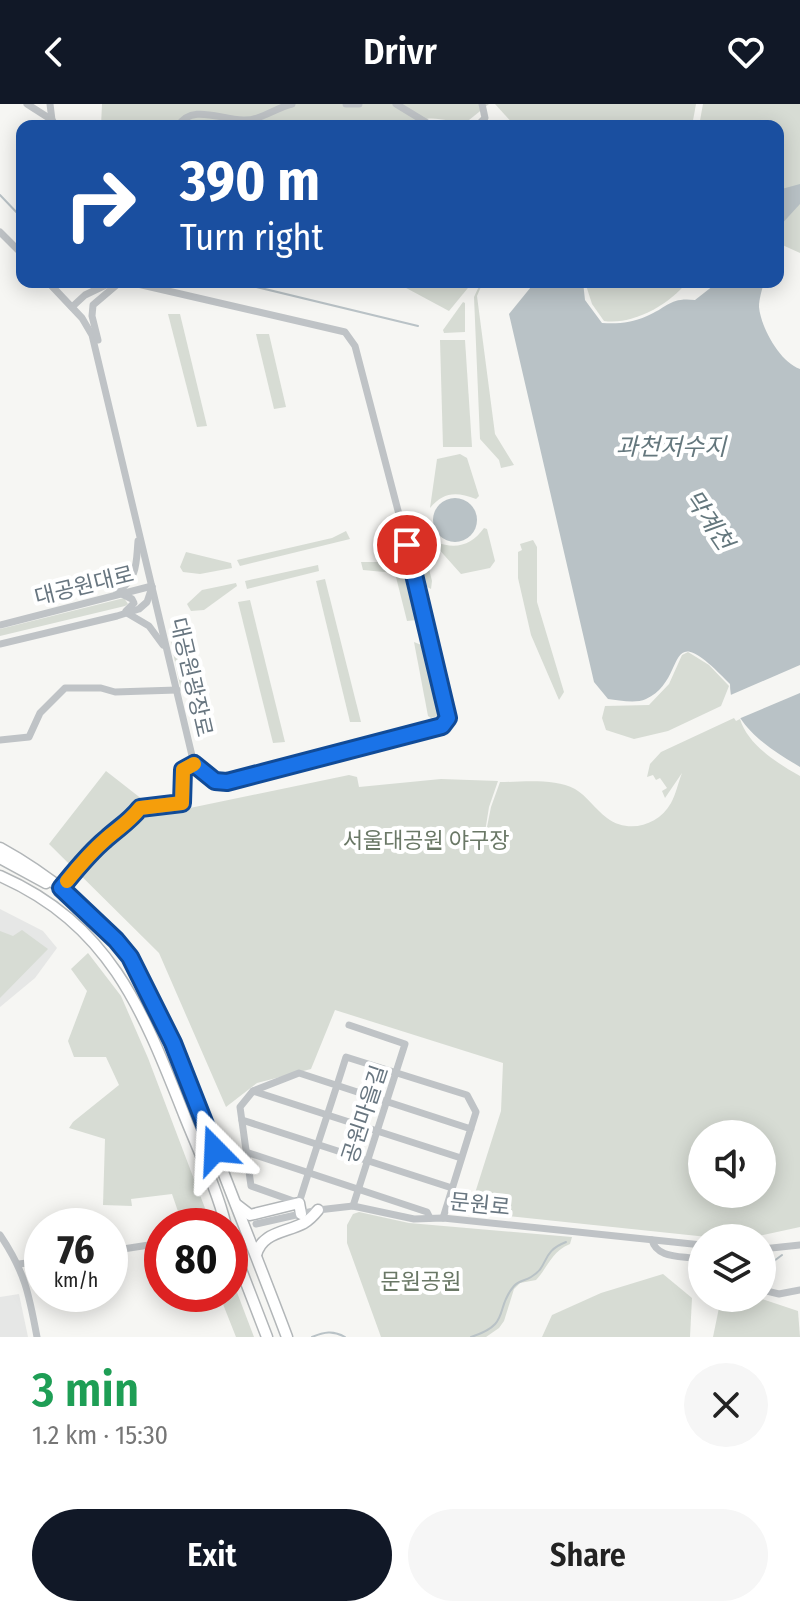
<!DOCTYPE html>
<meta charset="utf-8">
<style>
:root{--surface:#fff;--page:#f6f6f6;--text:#222;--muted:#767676;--accent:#111827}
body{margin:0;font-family:"Fira Sans Condensed","Noto Sans KR",sans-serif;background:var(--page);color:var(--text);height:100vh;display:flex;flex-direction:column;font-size:30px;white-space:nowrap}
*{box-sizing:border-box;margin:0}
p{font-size:26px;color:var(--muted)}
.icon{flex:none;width:44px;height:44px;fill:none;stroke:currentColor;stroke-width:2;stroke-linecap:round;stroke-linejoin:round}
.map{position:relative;height:1233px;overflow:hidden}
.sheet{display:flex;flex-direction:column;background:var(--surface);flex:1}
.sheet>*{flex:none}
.top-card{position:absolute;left:16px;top:16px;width:768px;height:168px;border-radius:16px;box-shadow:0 4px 20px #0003;background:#1a4fa0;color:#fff;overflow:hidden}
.tools{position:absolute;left:688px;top:1016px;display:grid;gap:16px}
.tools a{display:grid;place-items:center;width:88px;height:88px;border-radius:50%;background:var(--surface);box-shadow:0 4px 20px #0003;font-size:40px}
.speed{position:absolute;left:24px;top:1104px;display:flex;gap:16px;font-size:40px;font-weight:700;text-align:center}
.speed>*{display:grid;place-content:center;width:104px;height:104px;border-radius:50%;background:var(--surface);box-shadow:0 4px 20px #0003;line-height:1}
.speed small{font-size:20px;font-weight:400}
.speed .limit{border:12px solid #d22;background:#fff;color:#111}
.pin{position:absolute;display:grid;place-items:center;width:68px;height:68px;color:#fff;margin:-34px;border:4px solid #fff;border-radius:50%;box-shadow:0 2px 8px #0007}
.me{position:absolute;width:88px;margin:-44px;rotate:339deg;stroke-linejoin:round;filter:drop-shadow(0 0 6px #0008)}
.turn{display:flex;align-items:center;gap:28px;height:168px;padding:0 32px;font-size:36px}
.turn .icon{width:104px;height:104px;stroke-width:2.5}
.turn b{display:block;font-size:56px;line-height:68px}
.round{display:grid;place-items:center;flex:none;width:84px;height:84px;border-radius:42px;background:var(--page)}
.summary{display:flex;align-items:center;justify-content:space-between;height:136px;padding:0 32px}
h1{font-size:48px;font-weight:600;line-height:60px;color:#1e9e55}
.primary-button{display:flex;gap:16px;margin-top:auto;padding:16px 32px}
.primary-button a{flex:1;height:92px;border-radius:48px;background:var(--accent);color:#fff;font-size:32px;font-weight:600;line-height:92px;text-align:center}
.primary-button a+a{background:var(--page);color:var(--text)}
header{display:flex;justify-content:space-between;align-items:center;height:104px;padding:0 32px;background:var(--accent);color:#fff;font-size:36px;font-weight:600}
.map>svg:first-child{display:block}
.built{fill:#e6e7e6}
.green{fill:#d7dcd4;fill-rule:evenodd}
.water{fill:#b9c2c6}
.pier{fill:#f6f6f3}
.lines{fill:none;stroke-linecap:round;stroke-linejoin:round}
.stream{stroke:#b9c2c6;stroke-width:2}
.minor-tunnel{stroke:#d2d6d6;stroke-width:7;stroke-dasharray:7 3.5;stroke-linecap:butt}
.highway-casing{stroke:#b2b6b8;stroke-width:13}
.minor{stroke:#bfc3c6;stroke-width:7}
.highway{stroke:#fff;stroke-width:10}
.route-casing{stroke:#114b97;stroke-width:20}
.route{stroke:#1a73e8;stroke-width:14}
.slow{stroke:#f59e0b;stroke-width:14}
.labels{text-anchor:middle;stroke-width:8;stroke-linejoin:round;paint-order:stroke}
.street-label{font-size:22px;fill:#687680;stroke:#fff}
.park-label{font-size:22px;fill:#6a7866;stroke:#fff}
.water-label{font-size:24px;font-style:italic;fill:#64777d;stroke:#fff}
</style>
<header><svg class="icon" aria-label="back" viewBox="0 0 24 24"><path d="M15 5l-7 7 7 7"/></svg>Drivr<svg class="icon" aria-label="heart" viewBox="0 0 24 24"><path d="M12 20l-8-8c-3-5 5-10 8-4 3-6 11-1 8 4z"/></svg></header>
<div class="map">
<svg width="800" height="1233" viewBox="0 0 800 1233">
<rect width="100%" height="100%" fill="#f6f6f3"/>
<g class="built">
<polygon points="0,805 43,827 57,844 35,874 0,903"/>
<polygon points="19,1190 28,1233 0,1233 0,1193"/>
</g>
<g class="green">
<path d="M102 0H489L464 20C447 17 426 8 411 22H212L183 19 174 22H101Z"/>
<polygon points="495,0 696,0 692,22 515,22"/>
<polygon points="703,0 800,0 800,149 778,139 778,22 699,22"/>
<polygon points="395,178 471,178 472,179 449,207"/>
<polygon points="481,178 483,178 477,192 495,330 514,361 501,364 499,356 480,335 474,193"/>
<path d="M585 178H687C669 201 633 221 604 217L592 200Z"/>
<polygon points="463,198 465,199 465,228 444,229 443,226"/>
<polygon points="168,210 180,210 207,322 197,323"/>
<polygon points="256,230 269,230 286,303 274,305"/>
<polygon points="440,236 465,236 472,343 443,343"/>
<path d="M460 350 467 354 479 392 476 395C457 388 444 387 430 404L437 355Z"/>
<path d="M484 424 487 425 495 457 490 464 461 470 436 442V438C456 446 472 441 484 424Z"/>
<polygon points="346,427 350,435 240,462 237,456 332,434"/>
<polygon points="417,431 419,437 401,442 411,475 408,482 417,516 407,517 395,469 363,466 361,458 379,458 379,444"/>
<polygon points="533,436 537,443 537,498 564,588 559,596 531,531 518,474 518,448 522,446 520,440"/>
<polygon points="419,439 421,444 424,445 432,477 431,485 420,479 410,443"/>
<polygon points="186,448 231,459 232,464 200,470 183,468 180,463"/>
<polygon points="318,461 319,467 247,485 245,477"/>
<polygon points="325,475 361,618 350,618 316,477"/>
<polygon points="236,479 237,482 204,506 191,507 187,500 202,486"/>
<polygon points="124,494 128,500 125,502 0,532 0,525"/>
<polygon points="250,496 285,638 273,639 238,498"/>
<polygon points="175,527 182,532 182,541 192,581 181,586 171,539"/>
<polygon points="414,538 424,542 439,600 437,612 431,614 428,612"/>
<polygon points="688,548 709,561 729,582 721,602 668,627 634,635 606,626 602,614 605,602 649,601 669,580 682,551"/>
<path d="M734 614 736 617 740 615C748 641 777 659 800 672V1123L749 1134H717L469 1108 501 1007 503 959 335 906 311 965 257 979 226 1003 159 849 49 740 106 667 161 710 349 671 357 673 359 683 441 675 498 677 489 703 481 753 491 703 500 678C523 678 554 674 575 685 587 692 596 706 607 714 628 730 658 722 671 699 676 690 678 679 682 669L665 694 662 687 667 684 660 674 656 676 653 671 647 673 650 660 661 648ZM702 1030H762V1090H702Z"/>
<polygon points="22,826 48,845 0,894 0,827 13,832"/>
<polygon points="88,849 121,892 148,954 211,1120 183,1122 172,1090 131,1095 132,1102 103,1101 105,1035 69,1024 73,1018 119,981 106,953 74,953 68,937 87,887 71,865"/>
<path d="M359 1108 409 1119 572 1133 570 1140C551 1148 549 1162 536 1176L520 1179 514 1185 504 1217 499 1224 486 1233H381L347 1139V1121L353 1110Z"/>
<polygon points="230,1170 254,1233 236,1233 219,1190 230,1190"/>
<polygon points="663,1170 692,1194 690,1233 542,1233 552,1211 601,1189"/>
<polygon points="721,1194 759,1194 798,1207 800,1233 713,1233"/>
</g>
<g class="water">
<polygon points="800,80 800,100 778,124 778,86"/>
<path d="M535 178H583L585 196 602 219C618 220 631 219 647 212 668 203 670 193 695 196L718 178H764C762 186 759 195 759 203 761 224 780 258 800 265V663C769 644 730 621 730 580 661 508 690 575 646 595 635 600 619 596 608 595L594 578 509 210Z"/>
<circle cx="455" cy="416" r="22"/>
</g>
<polygon class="pier" points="800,561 800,589 736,616 726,593"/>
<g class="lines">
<g class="stream">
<polyline points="0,91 22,114"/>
<polyline points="236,178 418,222"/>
<polyline points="762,1166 782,1151"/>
<path d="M312 1233C324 1228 333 1226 345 1233"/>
<path d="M471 1233C512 1220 494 1205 514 1182 519 1176 525 1177 531 1173 550 1162 540 1148 566 1138"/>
</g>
<g class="minor-tunnel">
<polyline points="401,418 407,441"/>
<polyline points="230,1127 247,1123"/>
</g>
<g class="highway-casing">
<g id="highway">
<path d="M0 744C42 767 103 812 129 853 162 903 182 963 204 1018 231 1090 260 1161 287 1233"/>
<polyline points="0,754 46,779"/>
<path d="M0 772C111 821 143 907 185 1013 199 1048 217 1085 226 1122"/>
<polyline points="237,1101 250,1111 299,1099 301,1110"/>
<polyline points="230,1137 267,1233"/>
<path d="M256 1151C262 1128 285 1129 304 1119 309 1116 314 1111 318 1106"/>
</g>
</g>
<g class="minor">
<polyline points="27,0 52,16 56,22"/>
<polyline points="50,0 52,16"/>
<polyline points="346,0 359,0"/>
<polyline points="396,0 432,22"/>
<path d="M178 22C192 0 218 15 243 16 260 17 275 4 292 0"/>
<polyline points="477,22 485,14 482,0"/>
<polyline points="0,128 22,150"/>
<path d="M48 178 82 214 92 231 194 660C204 670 212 677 227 678L442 622 448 614 407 441"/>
<polyline points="129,178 345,228 355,242 401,418"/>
<polyline points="72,203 85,191 112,178"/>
<polyline points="98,236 92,212 93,201 120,178"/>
<path d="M117 488C138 474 136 460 138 437"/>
<polyline points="122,490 132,495 134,499 126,507"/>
<polyline points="127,509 149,522 163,541"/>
<polyline points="0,521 152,482"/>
<polyline points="0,540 117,512 139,505 147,498 152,483"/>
<polyline points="0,636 29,633 40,609 65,584 101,584 115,588 177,586"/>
<path d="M61 784C75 767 89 749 106 735 119 724 130 717 140 704L182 699 183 666 194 660"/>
<polyline points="349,921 405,940 353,1102"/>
<polyline points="253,987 461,1054"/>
<polyline points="242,1016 452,1084"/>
<polyline points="246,1048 427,1108 430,1114"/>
<path d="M443 1114C454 1079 465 1044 476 1008L467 991 346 953C331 1001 314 1050 299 1099L251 1082 240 1003 253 987 299 969 471 1025"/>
<polyline points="256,1120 318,1106 353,1102 414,1115 443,1114 702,1141"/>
<path d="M0 1131C25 1168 29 1190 37 1233"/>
<path d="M652 1136C657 1156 685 1151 702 1156"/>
<polyline points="762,1145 800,1141"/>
<polyline points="110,1147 162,1139"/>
<polyline points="19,1160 42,1157"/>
<polyline points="762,1186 779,1190 800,1186"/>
</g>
<use href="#highway" class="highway"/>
</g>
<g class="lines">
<g class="route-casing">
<path id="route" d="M215 1046 173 939 130 853 116 836 61 784C75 767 89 749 106 735 118 724 130 717 140 704L182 699 183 666 194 660 215 677 227 678 442 622 448 614 407 441"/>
</g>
<use href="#route" class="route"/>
<path class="slow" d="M67 777C79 762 92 747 107 734 119 724 130 717 140 704L182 699 183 666 194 660"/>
</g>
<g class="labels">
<g class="street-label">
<text transform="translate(84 481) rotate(-14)" y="8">대공원대로</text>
<text transform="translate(192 573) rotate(77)" y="8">대공원광장로</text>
<text transform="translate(364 1010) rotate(-72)" y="8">공원마을길</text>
<text transform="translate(480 1100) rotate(6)" y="8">문원로</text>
</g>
<g class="park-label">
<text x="426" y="744">서울대공원 야구장</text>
<text x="421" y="1185">문원공원</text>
</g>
<g class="water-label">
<text x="671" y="351">과천저수지</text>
<text transform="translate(709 416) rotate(56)" y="8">막계천</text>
</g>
</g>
</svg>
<div class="tools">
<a><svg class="icon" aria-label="sound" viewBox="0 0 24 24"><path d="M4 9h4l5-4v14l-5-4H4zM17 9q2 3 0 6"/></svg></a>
<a><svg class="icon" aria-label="layers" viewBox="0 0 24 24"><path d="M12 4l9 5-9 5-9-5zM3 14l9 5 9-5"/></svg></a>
</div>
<div class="speed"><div>76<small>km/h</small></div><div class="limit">80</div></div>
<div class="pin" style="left:407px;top:441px;background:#d93025"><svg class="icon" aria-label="arrive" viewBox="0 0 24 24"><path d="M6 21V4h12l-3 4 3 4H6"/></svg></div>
<svg class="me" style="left:215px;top:1046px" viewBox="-20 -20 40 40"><path d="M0-17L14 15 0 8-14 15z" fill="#1a73e8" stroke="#fff" stroke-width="4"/></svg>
<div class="top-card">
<div class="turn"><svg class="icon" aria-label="right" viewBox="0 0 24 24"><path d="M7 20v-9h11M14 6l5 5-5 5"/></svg><div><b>390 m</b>Turn right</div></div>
</div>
</div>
<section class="sheet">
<div class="summary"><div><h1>3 min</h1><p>1.2 km · 15:30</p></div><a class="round"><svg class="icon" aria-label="close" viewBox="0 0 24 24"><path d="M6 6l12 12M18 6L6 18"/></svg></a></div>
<div class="primary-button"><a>Exit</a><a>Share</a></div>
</section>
